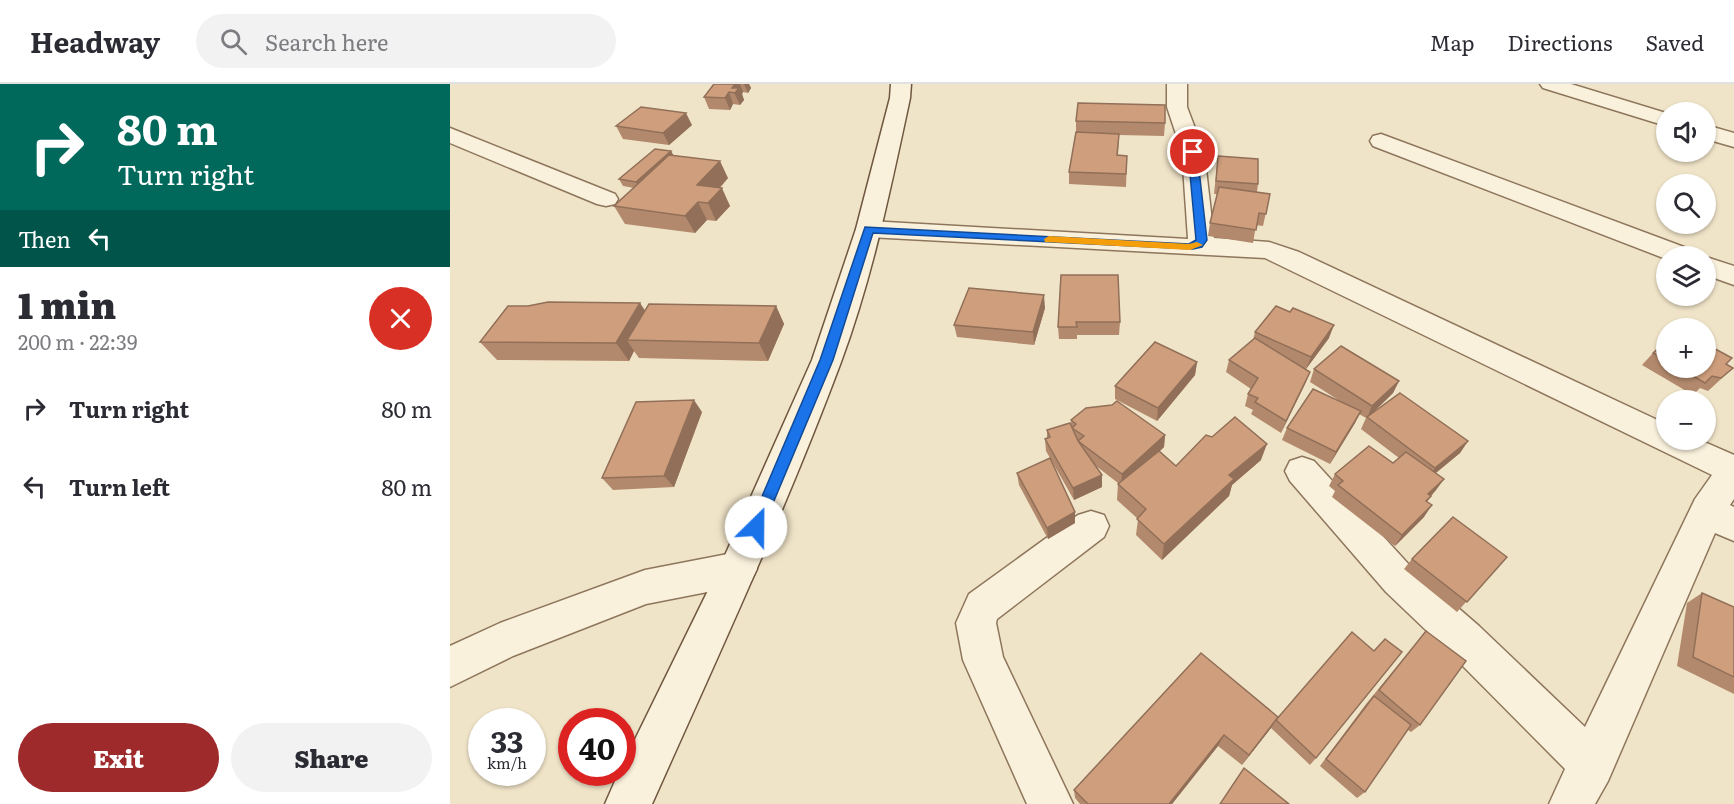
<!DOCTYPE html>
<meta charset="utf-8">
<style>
:root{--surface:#fff;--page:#f2f2f3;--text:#2b2b33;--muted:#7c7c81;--line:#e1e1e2;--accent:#9e2a2b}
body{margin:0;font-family:Literata,serif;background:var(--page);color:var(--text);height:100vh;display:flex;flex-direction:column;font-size:22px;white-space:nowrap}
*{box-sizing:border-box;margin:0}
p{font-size:20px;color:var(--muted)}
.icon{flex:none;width:33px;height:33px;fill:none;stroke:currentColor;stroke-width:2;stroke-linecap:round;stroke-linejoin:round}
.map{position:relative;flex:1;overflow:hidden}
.sheet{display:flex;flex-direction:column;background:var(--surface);width:450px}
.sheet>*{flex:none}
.guide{background:#00695c;color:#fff;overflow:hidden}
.controls{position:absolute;left:1206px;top:18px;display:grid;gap:12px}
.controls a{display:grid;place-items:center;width:60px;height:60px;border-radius:50%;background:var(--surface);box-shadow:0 2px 4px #0004;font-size:30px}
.speed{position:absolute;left:18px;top:624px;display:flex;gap:12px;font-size:30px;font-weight:700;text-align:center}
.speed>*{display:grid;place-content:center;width:78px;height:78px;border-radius:50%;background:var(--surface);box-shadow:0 2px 4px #0004;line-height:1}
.speed small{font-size:15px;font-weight:400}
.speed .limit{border:9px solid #d22;background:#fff;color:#111}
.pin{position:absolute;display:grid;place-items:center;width:51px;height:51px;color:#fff;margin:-26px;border:3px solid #fff;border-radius:50%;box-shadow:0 2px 6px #0007}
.me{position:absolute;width:66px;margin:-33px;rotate:23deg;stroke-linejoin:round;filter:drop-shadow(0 0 4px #0008)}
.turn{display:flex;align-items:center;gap:21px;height:126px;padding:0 18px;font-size:27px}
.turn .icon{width:78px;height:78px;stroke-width:2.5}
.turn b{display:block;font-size:42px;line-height:51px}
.then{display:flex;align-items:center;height:57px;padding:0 18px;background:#0003;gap:12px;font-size:22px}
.round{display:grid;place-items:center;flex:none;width:63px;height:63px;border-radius:32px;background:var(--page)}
.summary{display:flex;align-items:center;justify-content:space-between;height:102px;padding:0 18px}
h1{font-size:36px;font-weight:800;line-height:45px}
.action{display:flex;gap:12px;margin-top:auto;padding:12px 18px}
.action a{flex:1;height:69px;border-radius:36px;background:var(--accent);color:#fff;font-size:24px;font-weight:800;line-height:69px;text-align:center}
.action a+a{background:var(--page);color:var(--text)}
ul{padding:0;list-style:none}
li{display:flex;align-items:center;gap:18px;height:78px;padding:0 18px}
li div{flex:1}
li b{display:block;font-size:22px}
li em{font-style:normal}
header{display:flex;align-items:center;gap:36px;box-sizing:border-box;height:84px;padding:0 30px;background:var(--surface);border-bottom:2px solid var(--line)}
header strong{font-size:28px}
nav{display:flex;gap:33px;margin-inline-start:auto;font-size:21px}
.search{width:420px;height:54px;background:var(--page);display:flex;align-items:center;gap:15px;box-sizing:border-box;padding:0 21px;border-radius:33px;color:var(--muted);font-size:22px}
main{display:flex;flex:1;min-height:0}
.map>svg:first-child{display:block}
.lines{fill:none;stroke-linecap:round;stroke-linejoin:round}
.street-casing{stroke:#8d765c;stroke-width:3}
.secondary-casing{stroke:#6f573f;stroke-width:3}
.street{fill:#faf1dc;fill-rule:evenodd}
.secondary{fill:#faf1dc;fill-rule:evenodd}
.wall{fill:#b2896c}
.shaded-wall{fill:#916f58}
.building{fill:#cf9f7d;stroke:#916f58;stroke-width:1.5}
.route{fill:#1a73e8;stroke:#114b97;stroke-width:1.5}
.slow{fill:#f59e0b}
</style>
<header>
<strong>Headway</strong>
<div class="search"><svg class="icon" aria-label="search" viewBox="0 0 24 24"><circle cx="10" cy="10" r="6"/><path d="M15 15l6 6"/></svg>Search here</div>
<nav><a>Map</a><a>Directions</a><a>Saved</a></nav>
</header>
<main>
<section class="sheet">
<div class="guide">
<div class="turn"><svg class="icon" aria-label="right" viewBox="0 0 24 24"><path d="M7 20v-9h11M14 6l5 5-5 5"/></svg><div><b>80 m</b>Turn right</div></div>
<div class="then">Then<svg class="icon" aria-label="left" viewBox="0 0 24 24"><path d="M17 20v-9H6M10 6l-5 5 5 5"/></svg></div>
</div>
<div class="summary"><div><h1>1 min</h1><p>200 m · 22:39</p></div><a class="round" style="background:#d93025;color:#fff"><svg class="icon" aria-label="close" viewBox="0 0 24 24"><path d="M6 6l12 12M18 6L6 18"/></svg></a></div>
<ul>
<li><svg class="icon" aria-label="right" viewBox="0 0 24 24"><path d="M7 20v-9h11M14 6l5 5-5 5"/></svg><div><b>Turn right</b></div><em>80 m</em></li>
<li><svg class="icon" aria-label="left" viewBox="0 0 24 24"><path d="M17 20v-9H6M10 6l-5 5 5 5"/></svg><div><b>Turn left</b></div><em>80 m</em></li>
</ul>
<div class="action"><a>Exit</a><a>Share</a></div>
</section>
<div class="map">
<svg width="1284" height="720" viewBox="0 0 1284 720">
<rect width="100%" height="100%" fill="#f0e4c8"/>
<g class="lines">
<g class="street-casing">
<g id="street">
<polygon points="717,0 737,0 737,23 754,68 764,154 819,158 849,168 1216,340 1216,356 1250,356 1284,371 1284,415 1280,421 1284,423 1284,457 1265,449 1158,697 1145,720 1099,720 1115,685 1001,570 936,508 840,397 835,387 840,377 852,373 864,377 962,484 1029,542 1135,643 1245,415 1262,391 815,174 419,153 410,150 406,145 410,140 419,137 738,155 732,68 717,23"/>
<polygon points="1090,0 1121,0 1216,29 1216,42 1093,4"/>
<polygon points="1256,41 1284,49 1284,63 1256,55"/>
<polygon points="0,44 165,110 168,115 165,120 156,122 147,120 0,59"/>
<polygon points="931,50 1242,166 1246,172 1216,172 1216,175 923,62 920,57 923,52"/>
<polygon points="1256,173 1284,182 1284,201 1256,191"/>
<polygon points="641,427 654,431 659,442 654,453 547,535 546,539 553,573 623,720 577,720 513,576 506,539 519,510 628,431"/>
<polygon points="288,468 301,473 307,485 301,497 288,502 196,520 63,572 0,603 0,562 50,539 195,486"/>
</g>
</g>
<g class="secondary-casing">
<path id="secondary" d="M441 0H461L460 14C441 102 423 192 391 278 335 428 267 574 202 720H155L169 688H172V682L272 478 362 276 406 145 440 14Z"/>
</g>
<use href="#street" class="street"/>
<use href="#secondary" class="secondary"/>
</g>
<g class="wall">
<polygon points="264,0 299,0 301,4 298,9 293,8 292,10 294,16 290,21 283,20 280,26 259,25 254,13"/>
<polygon points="626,37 715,39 714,52 669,51 668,71 677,72 676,103 619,100 619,88 626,48"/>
<polygon points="242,41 219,61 173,55 166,42"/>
<polygon points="221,67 223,71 278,94 270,104 280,122 266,137 257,136 245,149 175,140 164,122 184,104 173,102 169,95"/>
<polygon points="768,72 808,100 807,108 820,110 813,142 806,141 803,159 758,152 760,139 767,110 764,110"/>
<polygon points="611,191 670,238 669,251 627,251 627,255 609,255 608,243"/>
<polygon points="326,222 334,240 318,277 189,274 184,267 179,277 47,276 30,258 195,226"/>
<polygon points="595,224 584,261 507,253 504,241"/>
<polygon points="805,248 879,254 856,285 860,288 855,300 831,349 801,330 803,326 795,322 798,310 801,305 776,288 779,276 803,256"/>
<polygon points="1216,257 1216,284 1256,284 1276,280 1283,284 1258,307 1250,304 1243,311 1192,281 1203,269"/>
<polygon points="747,278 745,291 707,337 665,315 665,302"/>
<polygon points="864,285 949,297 943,309 924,328 1018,357 1010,369 986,389 994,395 977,418 974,433 945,462 882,413 885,407 879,402 885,390 943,379 949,374 911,345 916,334 909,330 905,339 880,380 832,356 837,344 890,317 860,298"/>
<polygon points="252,328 224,403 163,406 152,394"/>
<polygon points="621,336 715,351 714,363 709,368 726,382 811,376 782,401 779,412 712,476 686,451 688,435 667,416 668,399 646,382 652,391 652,403 624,416 596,367 595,355 597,354 597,346 621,342"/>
<polygon points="567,389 625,439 598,455 569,401"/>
<polygon points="1057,473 1007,528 954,485 962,475"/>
<polygon points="1252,509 1284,523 1284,610 1227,582 1237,519"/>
<polygon points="976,547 970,641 961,648 958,646 915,708 907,714 870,682 916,620"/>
<polygon points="751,569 828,633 866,674 860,681 821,644 792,681 768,662 722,720 630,720 625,714 624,706"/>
</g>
<g class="shaded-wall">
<polygon points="285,0 290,0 293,8 292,10 294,16 290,21 282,4"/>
<polygon points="294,0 299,0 301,4 298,9"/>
<polygon points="279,8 283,20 280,26 275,14"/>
<polygon points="236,29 242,41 219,61 213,49"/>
<polygon points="221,67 225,74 190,105 186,98"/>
<polygon points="270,77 278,94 256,118 247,101"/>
<polygon points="272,104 280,122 266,137 258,119"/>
<polygon points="248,118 257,136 245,149 235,132"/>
<polygon points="594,211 595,224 584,261 583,248"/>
<polygon points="190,219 202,237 177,256 184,267 179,277 166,259"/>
<polygon points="326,222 334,240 318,277 309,259"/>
<polygon points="884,241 879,254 856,285 861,273"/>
<polygon points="747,278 745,291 707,337 708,324"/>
<polygon points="860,288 855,300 831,349 836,337"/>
<polygon points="949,297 943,309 917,334 922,322"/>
<polygon points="244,316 252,328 224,403 214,392"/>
<polygon points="911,327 905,339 880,380 886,368"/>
<polygon points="715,351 714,363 671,402 672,390"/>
<polygon points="1018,357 1010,369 977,396 985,384"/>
<polygon points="817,360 811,376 782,401 779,412 712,476 714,460 779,391"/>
<polygon points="652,391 652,403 624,416 623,404"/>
<polygon points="994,395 986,406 971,422 978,410"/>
<polygon points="982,421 974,433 945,462 952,451"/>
<polygon points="625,428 625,439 598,455 597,444"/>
<polygon points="828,633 821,644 792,681 799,671"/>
<polygon points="774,651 768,662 722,720 719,720"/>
</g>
<g class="building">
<polygon points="264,0 285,0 282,4 289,4 285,9 279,8 275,14 254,13"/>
<polygon points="628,19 715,21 715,39 626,37"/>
<polygon points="191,23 236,29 213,49 166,42"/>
<polygon points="626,48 669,50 667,71 677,72 676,90 619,88"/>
<polygon points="205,65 221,67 186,98 169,95"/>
<polygon points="219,71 270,77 247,101 272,104 258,119 248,118 235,132 164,122"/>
<polygon points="768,72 808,75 808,100 766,97"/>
<polygon points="769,103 820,110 816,130 809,129 806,146 760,139"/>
<polygon points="611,191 668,191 670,238 626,238 627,243 608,243"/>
<polygon points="519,204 594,211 583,248 504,241"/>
<polygon points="98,218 190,219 166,259 30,258 58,222 78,222"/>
<polygon points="199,220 326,222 309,259 177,256"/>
<polygon points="826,222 840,228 843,224 884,241 861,273 805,248"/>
<polygon points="805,254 860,288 836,337 805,318 808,314 798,310 808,294 779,276"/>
<polygon points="1216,257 1216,276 1203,269"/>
<polygon points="705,258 747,278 708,324 665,302"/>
<polygon points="1256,260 1282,274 1276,280 1283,284 1271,294 1262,292 1255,299 1229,284 1256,284"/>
<polygon points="891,262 949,297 922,322 864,285"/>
<polygon points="863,305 911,327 886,368 837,344"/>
<polygon points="950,309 1018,357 985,384 917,333"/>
<polygon points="244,316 214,392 152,394 186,318"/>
<polygon points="667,317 715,351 672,390 628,357 634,352 622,344 626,340 621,336 636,324 662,321"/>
<polygon points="785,333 817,360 779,391 784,395 714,460 687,435 696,425 668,400 709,367 726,382 756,351 762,353"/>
<polygon points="620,339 628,357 652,391 623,404 595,355 600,353 597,346"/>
<polygon points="919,362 943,379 956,368 994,395 978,410 981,412 976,417 982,421 952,451 888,401 893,397 885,390"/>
<polygon points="600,374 625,428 597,444 567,389"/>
<polygon points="1003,433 1057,473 1017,518 962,475"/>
<polygon points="1252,509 1284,523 1284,593 1243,573"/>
<polygon points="976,547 1016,577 970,641 929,606"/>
<polygon points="902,548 924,567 935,555 952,568 866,674 826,636"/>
<polygon points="751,569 828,633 799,671 774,651 719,720 638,720 624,706"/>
<polygon points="924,612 961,641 915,708 876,675"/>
<polygon points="794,684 839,720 770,720"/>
</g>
<polygon class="route" points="743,65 747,68 757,156 752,163 743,165 423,149 383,276 313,443 311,447 306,449 301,447 299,443 370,276 415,143 739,160 746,156 738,68"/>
<polygon class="slow" points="599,152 739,160 747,158 753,161 740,166 595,158 594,155"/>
</svg>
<div class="controls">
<a><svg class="icon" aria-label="sound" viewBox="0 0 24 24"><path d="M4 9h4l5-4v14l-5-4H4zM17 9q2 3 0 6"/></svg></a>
<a><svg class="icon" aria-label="search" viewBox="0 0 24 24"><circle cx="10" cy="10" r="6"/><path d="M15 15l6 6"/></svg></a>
<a><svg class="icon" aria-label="layers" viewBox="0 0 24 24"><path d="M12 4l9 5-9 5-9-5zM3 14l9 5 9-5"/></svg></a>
<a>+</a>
<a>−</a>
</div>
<div class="speed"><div>33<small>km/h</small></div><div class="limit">40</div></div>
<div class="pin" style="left:743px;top:68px;background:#d93025"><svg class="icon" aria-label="arrive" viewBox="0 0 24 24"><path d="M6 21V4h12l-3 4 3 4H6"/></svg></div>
<svg class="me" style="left:306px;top:443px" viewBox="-20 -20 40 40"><circle r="19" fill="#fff"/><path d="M0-13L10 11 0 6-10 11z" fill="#1a73e8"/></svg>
</div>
</main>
